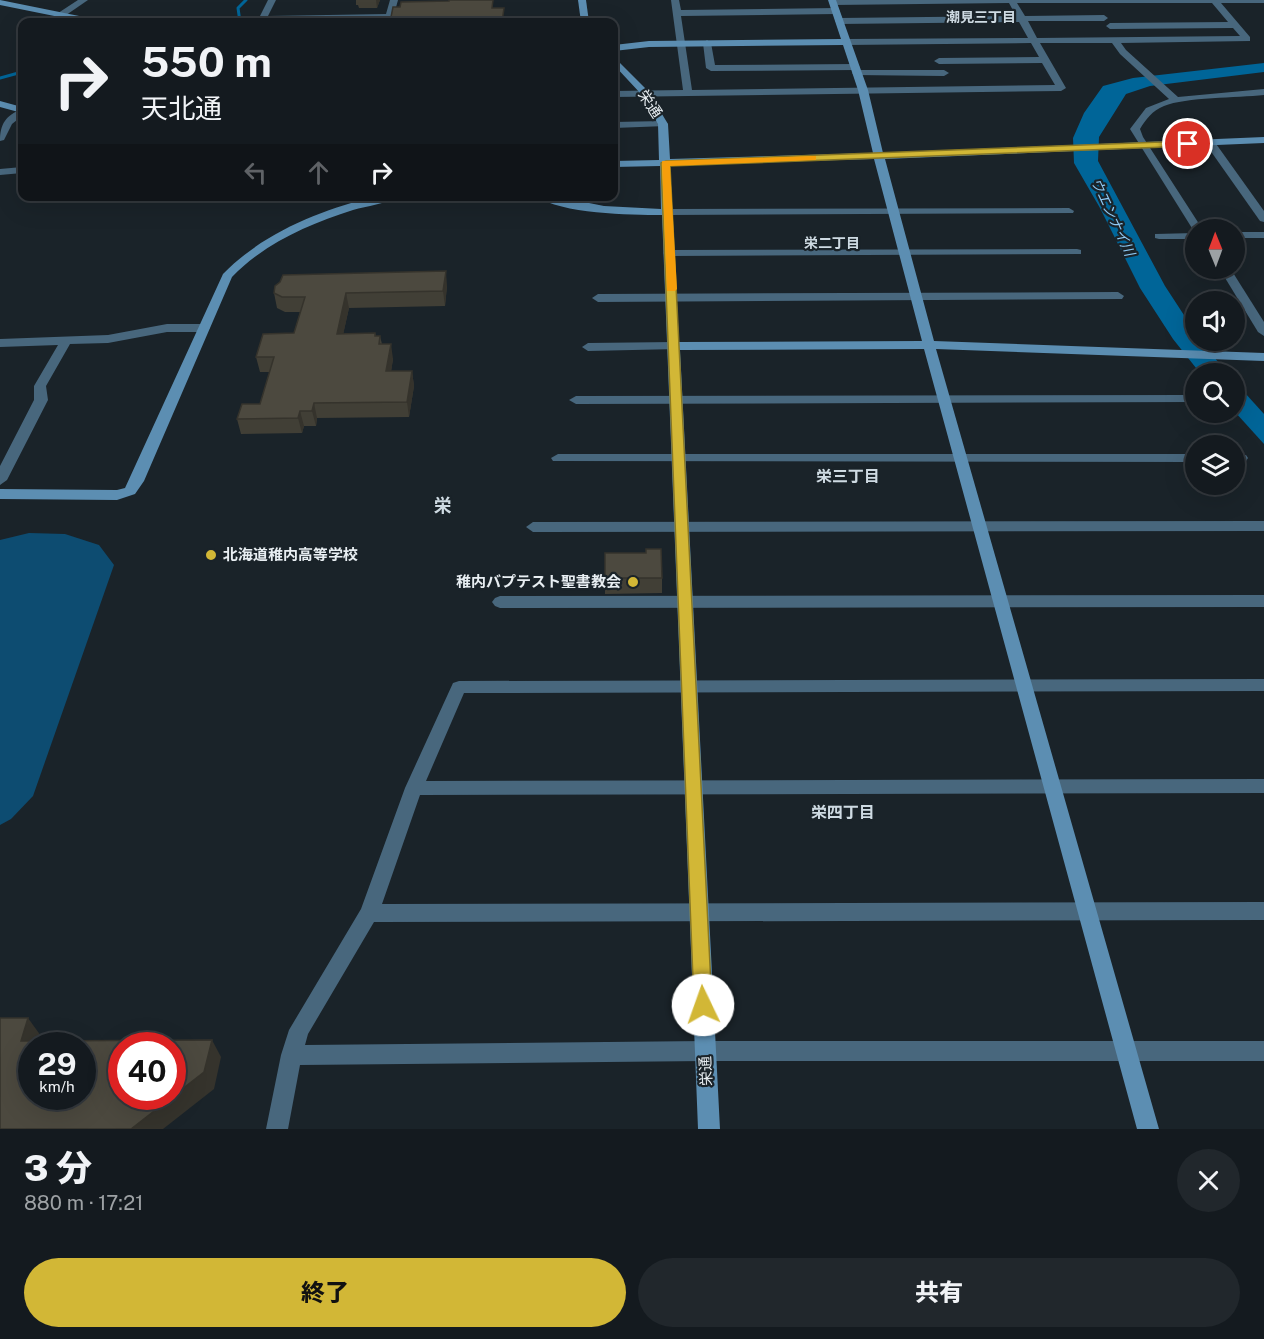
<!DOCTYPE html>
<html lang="ja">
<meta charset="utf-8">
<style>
:root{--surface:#141a1f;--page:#21272c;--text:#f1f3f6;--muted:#9da1a4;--line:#33383d;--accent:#d2b736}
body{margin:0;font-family:"Public Sans","Noto Sans JP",sans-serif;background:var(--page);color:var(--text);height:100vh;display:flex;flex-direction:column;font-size:22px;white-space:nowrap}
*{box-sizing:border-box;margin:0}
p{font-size:20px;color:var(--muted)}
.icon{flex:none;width:33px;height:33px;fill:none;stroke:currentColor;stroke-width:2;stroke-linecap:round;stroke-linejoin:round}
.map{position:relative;height:1129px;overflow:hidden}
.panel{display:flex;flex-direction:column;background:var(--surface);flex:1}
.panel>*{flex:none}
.top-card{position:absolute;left:18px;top:18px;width:600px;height:183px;border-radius:12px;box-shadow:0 6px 24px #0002,0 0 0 2px var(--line);background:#141a1f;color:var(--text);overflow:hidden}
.needle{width:39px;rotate:359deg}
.controls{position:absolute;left:1185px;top:219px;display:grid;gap:12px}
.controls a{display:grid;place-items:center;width:60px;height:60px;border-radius:50%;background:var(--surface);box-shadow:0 6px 24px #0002,0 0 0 2px var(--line);font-size:30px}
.speed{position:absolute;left:18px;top:1032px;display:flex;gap:12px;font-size:30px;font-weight:700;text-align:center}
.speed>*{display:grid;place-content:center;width:78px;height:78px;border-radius:50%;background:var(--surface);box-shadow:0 6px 24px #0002,0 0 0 2px var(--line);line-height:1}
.speed small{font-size:15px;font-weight:400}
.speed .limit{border:9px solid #d22;background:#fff;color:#111}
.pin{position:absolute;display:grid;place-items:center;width:51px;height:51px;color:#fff;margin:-26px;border:3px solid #fff;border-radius:50%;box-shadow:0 2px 6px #0007}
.me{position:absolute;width:66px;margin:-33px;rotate:357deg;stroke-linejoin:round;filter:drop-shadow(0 0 4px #0008)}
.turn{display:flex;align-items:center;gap:21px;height:126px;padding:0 24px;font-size:27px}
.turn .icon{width:78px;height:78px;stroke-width:2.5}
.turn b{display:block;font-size:42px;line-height:51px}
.lanes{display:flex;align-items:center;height:57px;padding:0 24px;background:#0003;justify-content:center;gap:30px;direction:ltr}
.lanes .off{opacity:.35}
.round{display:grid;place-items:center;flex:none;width:63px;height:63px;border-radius:32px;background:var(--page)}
.overview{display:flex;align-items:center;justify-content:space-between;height:102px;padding:0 24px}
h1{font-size:36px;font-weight:800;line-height:45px}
.primary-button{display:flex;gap:12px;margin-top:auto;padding:12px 24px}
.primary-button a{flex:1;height:69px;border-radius:36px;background:var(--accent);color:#111;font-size:24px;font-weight:800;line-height:69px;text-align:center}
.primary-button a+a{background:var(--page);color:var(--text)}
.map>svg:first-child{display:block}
.green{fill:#0d4c71}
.water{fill:#006598}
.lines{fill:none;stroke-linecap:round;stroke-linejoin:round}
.stream{stroke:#006598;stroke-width:3}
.street{fill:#48677d;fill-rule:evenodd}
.secondary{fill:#5c8eb2;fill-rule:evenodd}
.wall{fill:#413f36}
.shaded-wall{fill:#35332c}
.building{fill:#4c493f;stroke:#35332c;stroke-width:1.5;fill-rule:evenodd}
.route{fill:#d2b736;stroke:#887723;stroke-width:1.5}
.slow{fill:#f59e0b}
.poi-dot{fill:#d2b736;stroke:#1a2329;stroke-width:2}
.labels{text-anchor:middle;stroke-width:4.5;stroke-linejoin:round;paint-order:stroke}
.far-neighbourhood-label{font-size:14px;font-weight:bold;fill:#cedae2;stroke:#1a2329}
.far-water-label{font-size:14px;font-style:italic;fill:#8ec9f4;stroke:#1a2329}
.street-label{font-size:15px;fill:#e8eef2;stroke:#1a2329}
.poi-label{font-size:15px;font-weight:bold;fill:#e8eef2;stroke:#1a2329;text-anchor:start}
.neighbourhood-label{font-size:16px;font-weight:bold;fill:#cedae2;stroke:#1a2329}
.quarter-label{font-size:18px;font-weight:bold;fill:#cedae2;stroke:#1a2329}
</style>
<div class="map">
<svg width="1264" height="1129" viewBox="0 0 1264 1129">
<rect width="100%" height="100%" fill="#1a2329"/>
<polygon class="green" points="29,533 65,534 99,545 114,565 33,796 11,819 0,825 0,540"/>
<g class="water">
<polygon points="1264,63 1264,72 1150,86 1126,94 1099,137 1098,161 1165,286 1195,332 1196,340 1201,341 1227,373 1200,373 1173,339 1140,288 1100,208 1074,163 1073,138 1084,113 1103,86 1133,78"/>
<polygon points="1235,382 1264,414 1264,444 1235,412"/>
</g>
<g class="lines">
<g class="stream">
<polyline points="240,22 238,8 246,0"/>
<polyline points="0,78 22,72"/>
</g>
<g class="street">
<polygon points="78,0 88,0 56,22 49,22 49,19"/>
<polygon points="268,0 276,0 268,16 386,14 390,0 398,0 392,22 384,22 384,20 257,22"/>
<path d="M671 0H679L681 10 836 8 840 11 836 14 681 16 692 90 1055 85 1042 63 939 64 934 61 939 58 1039 57 1031 43 846 45 842 42 846 39 1028 38 1019 22 839 24 835 21 839 18 1016 16 1009 3 833 5 829 2 831 0H1264V3H1221L1250 37V41L1121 43 1126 50 1178 97 1264 89V95C1237 98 1186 97 1164 106 1152 111 1146 119 1140 129L1143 137 1203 230H1196V239H1159L1155 238V234L1195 233 1130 129 1146 108 1169 99 1120 54 1112 43H1040L1066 88 1061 91 614 97V91L683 90ZM1017 3H1212L1228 22 1110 23 1106 26 1110 29 1233 28 1240 36 1037 38 1028 21H1104L1108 18 1104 15 1025 16Z"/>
<polygon points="707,40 711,43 715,65 855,64 860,67 855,70 711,71 706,68 703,43"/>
<polygon points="857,70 944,70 949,73 944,76 854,75 852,73"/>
<path d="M22 109V116L12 124 4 140 0 141C0 124 6 115 22 109Z"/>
<polygon points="663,121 668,124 666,126 614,128 614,122"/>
<polygon points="1210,140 1214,141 1264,211 1264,222 1260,221 1205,143"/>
<polygon points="22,167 22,173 0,175 0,169"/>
<polygon points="1069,208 1074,211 1073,213 668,215 663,212 668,209"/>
<rect x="1234" y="232" width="30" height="6"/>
<polygon points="1077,249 1081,250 1081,254 669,256 663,253 669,250"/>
<polygon points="1219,268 1230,268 1264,322 1264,336 1258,332"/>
<polygon points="1118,292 1124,296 1122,299 598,302 592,298 598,294"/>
<polygon points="167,324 204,324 210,328 204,332 167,332 108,343 70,344 46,386 48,400 7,480 0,485 0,466 34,400 34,386 58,345 0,347 0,339 108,335"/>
<polygon points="674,342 678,343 680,346 678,349 588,351 582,347 588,343"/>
<polygon points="1189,395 1196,399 1194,402 576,404 569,400 576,396"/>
<polygon points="558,454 1196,454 1196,462 553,461 551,458"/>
<polygon points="1234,454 1246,455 1248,458 1246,461 1234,462"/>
<polygon points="1264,521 1264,531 533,532 526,527 533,522"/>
<polygon points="1264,595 1264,607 500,608 495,606 492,602 495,598 500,596"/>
<polygon points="1264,679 1264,691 464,693 426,781 1264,779 1264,793 420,795 382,904 1264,902 1264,920 374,922 308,1034 305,1045 705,1041 1264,1041 1264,1061 705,1061 300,1065 288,1129 266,1129 281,1055 289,1030 361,909 405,788 453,683 459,681"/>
</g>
<g class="secondary">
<polygon points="0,0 94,19 98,22 84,22 0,5"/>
<polygon points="578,0 586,0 589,22 581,22"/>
<path d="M828 0H836L868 90 883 153 1264 137V143L885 159 934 341 1264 353V361L936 349 1159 1129H1137L924 349 680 350 720 1129H698L662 215C630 215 561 214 536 196H554L604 206 661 209 660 166 614 167V161L659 160 658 124 641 94 614 65V57L648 91 668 124 670 159 873 153 858 90 843 45 649 47 614 51V45L649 41 841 39ZM874 159 922 341 679 342 670 165Z"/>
<polygon points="0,101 22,107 22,113 0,107"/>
<path d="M377 196H397C386 204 367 206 353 210 309 224 265 243 232 277L144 481 135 494 117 500 0 499V489L117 490 125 488 223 274C264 232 321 210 377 196Z"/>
</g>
</g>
<g class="wall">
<polygon points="356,0 380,0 377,8 359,8 358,5 356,5"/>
<polygon points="447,286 445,306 349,308 343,334 375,333 376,336 380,336 382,344 393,359 391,371 412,371 414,386 409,417 317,418 316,426 304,426 302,433 241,434 237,419 260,404 270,372 260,372 256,357 294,333 300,312 285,312 277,308 274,293"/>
<polygon points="605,553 662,578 662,593 605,594"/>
</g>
<g class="shaded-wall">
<polygon points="376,0 380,0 377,8"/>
<polygon points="446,271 447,286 445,306 443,291"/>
<polygon points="346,293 349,308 340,349 337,334"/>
<polygon points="391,344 393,359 389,386 386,371"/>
<polygon points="412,371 414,386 409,417 407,402"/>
<polygon points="314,403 317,418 316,426 312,411"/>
<polygon points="300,411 304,426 302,433 298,418"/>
<polygon points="28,1018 41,1036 38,1046 21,1041"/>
<polygon points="212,1040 221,1057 214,1089 163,1129 131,1129"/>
</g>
<g class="building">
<polygon points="449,0 493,0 492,8 504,8 502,22 390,22 393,7 400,7 401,2 449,1"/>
<polygon points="446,271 443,291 346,293 337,334 375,333 375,336 380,336 379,344 391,344 386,371 412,371 407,402 314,403 312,411 300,411 298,418 237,419 242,404 260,404 274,357 256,357 263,334 294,333 305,297 282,297 274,293 275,286 280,282 283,275"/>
<polygon points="646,549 661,549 662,578 605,578 605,553 646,553"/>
<path d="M0 1018H28L21 1041 212 1040 204 1072 131 1129H0ZM32 1046H82V1096H32ZM122 1046H172V1096H122Z"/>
</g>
<polygon class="route" points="1188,141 1192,144 1191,146 670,166 712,1005 710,1011 703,1014 697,1011 694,1005 661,163 666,161"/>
<polygon class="slow" points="813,156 816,156 816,160 670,166 677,289 675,291 667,291 662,161"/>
<g class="poi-dot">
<circle cx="211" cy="555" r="6"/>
<circle cx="633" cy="582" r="6"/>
</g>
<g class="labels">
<g class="far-neighbourhood-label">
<text x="981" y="22">潮見三丁目</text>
<text x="832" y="248">栄二丁目</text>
</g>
<g class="far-water-label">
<text transform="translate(1113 217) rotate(65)" y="5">ウエンナイ川</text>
</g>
<g class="street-label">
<text transform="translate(650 104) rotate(56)" y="5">栄通</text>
<text transform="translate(706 1071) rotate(-93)" y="5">栄通</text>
</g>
<g class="poi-label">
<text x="223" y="560">北海道稚内高等学校</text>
<text x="621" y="587" text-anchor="end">稚内バプテスト聖書教会</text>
</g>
<g class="neighbourhood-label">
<text x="848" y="482">栄三丁目</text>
<text x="843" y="818">栄四丁目</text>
</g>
<g class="quarter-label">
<text x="443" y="512">栄</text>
</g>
</g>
</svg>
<div class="controls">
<a><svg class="needle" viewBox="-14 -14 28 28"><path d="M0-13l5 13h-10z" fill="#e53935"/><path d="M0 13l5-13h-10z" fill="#9da1a4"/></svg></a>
<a><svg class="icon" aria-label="sound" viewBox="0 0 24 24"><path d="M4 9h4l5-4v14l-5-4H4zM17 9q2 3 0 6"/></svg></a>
<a><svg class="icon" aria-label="search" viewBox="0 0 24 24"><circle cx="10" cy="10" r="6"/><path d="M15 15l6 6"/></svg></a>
<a><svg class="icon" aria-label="layers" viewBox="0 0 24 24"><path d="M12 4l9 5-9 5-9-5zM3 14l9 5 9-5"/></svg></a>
</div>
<div class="speed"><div>29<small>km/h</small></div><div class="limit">40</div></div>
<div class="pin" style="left:1188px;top:144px;background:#d93025"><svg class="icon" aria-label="arrive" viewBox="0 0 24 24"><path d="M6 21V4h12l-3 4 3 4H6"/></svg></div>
<svg class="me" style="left:703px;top:1005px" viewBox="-20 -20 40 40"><circle r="19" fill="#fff"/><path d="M0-13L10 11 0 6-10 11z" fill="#d2b736"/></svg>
<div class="top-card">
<div class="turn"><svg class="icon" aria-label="right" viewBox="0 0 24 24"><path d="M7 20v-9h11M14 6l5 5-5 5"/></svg><div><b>550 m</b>天北通</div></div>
<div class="lanes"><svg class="icon off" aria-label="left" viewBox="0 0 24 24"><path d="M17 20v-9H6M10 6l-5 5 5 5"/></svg><svg class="icon off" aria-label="ahead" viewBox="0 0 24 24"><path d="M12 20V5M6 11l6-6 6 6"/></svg><svg class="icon" aria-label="right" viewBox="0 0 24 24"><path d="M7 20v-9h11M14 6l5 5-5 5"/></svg></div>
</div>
</div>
<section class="panel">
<div class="overview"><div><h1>3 分</h1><p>880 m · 17:21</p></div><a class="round"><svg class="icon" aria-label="close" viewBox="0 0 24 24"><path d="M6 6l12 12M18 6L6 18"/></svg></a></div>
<div class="primary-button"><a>終了</a><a>共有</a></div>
</section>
